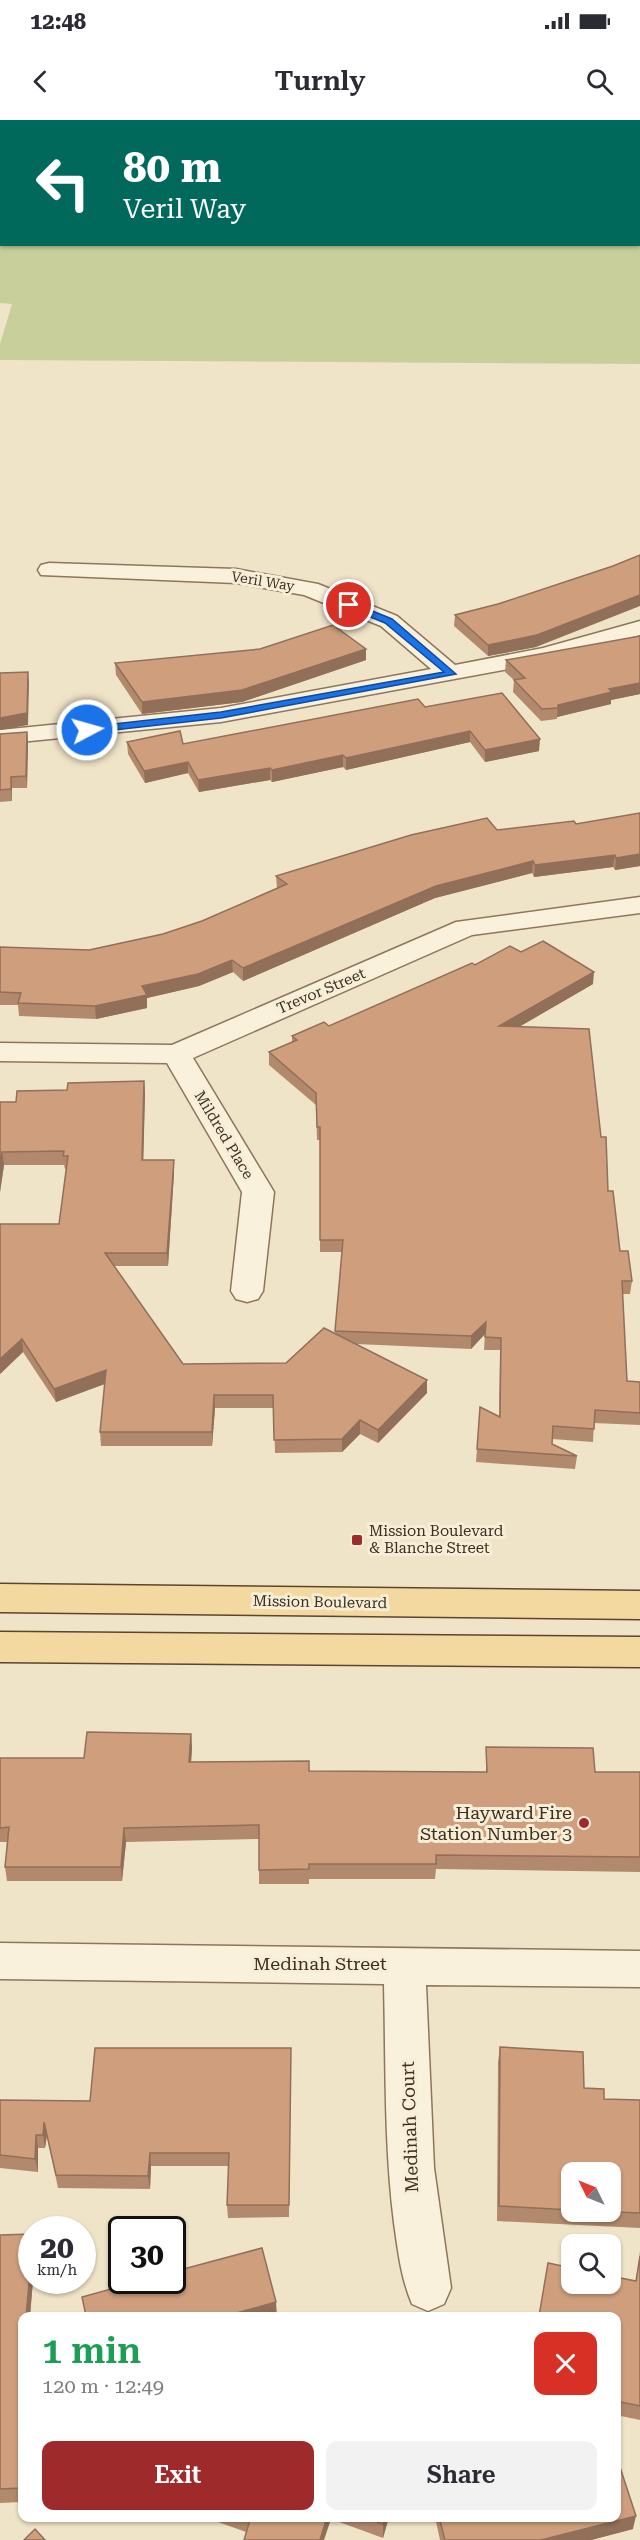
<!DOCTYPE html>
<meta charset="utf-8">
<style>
:root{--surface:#fff;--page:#f2f2f3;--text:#2b2b33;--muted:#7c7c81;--accent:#9e2a2b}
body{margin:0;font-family:"Roboto Serif",serif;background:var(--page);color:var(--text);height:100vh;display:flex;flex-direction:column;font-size:22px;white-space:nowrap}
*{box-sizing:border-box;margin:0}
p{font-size:20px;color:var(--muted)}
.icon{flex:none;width:33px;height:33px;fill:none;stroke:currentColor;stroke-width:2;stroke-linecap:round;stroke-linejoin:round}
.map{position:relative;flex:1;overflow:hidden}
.drawer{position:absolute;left:18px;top:2192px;width:603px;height:210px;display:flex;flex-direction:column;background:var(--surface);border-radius:12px;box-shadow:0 2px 4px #0004}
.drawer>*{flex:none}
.banner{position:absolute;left:0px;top:0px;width:640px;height:126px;box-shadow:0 2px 4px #0004;background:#00695c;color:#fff;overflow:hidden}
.needle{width:39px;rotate:313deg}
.controls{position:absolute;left:561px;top:2042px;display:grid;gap:12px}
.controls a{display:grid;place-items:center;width:60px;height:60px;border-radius:12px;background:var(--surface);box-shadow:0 2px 4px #0004;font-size:30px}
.speed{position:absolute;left:18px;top:2096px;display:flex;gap:12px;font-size:30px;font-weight:700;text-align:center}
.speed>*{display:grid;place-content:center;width:78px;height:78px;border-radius:50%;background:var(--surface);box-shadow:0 2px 4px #0004;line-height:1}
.speed small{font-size:15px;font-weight:400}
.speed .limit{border:3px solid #111;border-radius:9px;background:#fff;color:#111}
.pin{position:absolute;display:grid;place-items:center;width:51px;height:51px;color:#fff;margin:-26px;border:3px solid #fff;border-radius:50%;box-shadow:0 2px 6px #0007}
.me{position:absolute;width:66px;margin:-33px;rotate:84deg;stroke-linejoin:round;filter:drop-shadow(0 0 4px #0008)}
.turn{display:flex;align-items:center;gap:21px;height:126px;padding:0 24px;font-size:27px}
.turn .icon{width:78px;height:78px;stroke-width:2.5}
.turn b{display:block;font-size:42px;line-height:51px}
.round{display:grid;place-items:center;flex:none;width:63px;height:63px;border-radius:12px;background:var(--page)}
.headline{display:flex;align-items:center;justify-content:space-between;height:102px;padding:0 24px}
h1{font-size:36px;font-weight:600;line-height:45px;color:#1e9e55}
.button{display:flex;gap:12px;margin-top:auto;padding:12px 24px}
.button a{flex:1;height:69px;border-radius:12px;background:var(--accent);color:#fff;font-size:24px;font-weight:600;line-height:69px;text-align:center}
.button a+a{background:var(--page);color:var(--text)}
.status{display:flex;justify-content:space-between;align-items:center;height:42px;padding:0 30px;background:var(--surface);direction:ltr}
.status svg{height:16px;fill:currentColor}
header{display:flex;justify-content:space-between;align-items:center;height:78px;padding:0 24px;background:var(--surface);font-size:27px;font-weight:600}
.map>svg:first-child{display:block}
.green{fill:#c9cf9b;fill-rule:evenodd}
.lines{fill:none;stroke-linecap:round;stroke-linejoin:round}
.minor-casing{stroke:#8d765c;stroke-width:3}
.major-casing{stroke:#5b4430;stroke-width:3}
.minor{fill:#faf1dc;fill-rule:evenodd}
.major{fill:#f3d9a0;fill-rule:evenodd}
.wall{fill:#b2896c;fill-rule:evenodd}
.shaded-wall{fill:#916f58}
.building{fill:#cf9f7d;stroke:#916f58;stroke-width:1.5}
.route{fill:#1a73e8;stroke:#114b97;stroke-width:1.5}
.poi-dot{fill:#9e2a2b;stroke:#f7eed8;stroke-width:2}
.labels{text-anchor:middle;stroke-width:6;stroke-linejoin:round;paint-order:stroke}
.far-street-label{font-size:14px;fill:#3d2e20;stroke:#f7eed8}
.street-label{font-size:15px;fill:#3d2e20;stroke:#f7eed8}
.poi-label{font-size:15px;fill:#3d2e20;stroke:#f7eed8;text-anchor:start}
.near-poi-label{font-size:18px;fill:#3d2e20;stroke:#f7eed8;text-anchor:end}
.near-street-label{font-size:18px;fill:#3d2e20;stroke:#f7eed8}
</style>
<div class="status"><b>12:48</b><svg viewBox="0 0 49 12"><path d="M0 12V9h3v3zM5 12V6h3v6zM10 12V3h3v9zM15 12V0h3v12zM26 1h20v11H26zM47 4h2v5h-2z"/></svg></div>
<header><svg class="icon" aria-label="back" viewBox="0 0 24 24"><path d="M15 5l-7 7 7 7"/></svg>Turnly<svg class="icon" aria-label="search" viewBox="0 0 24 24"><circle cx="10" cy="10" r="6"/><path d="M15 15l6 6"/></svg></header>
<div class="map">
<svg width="640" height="2420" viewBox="0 0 640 2420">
<rect width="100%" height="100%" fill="#f0e4c8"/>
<path class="green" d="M0 0H640V244L0 240V224L12 184 0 183ZM2 2H639V124H2Z"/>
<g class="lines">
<g class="minor-casing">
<g id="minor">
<polygon points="49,443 236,449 318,464 397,496 455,545 543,528 640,501 640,515 546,542 221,602 0,624 0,610 221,588 431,549 381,506 304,475 236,463 41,455 38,450 41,445"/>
<polygon points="640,777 640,793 472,815 193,938 274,1072 263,1171 258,1179 247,1182 236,1179 231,1171 242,1072 167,943 0,941 0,923 172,925 456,802"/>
<path d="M0 1823 640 1831V1867L426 1865 434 2048 451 2168 444 2184 428 2191 412 2184C401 2158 398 2131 394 2103 384 2024 386 1944 384 1864L0 1859Z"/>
</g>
</g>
<g class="major-casing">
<g id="major">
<polygon points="0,1464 640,1471 640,1499 0,1492"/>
<polygon points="0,1512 640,1517 640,1547 0,1542"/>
</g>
</g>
<use href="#minor" class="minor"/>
<use href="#major" class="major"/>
</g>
<g class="wall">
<polygon points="455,495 536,527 488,536 454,506"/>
<polygon points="640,516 640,574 611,580 611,584 557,597 557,599 541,601 513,572 514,560 505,552 506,540"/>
<polygon points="366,540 242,582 142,594 116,555 115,543"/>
<polygon points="425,587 539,631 485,642 470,622 346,650 343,647 272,662 270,660 199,672 188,653 145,663 128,634 127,622 183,624"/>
<polygon points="27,612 28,623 27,668 12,668 12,681 0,682 0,614"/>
<polygon points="640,693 640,746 615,750 613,747 534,757 532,753 435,778 243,861 233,852 199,866 147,878 147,888 96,899 19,896 18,885 0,885 0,827 89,830 163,814 202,801 277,768 276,756 497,710 576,704"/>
<polygon points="521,832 593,864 519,907 608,1071 620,1131 632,1161 630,1174 622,1174 627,1261 640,1262 640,1305 594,1303 593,1322 552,1319 552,1324 577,1336 575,1349 476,1342 480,1287 499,1297 500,1230 484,1230 485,1214 471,1229 356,1224 427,1260 427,1273 378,1323 360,1314 342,1332 275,1333 274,1288 215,1288 212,1326 101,1326 100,1312 105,1264 56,1282 23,1232 0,1254 59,1104 66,1049 65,1049 64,1045 4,1045 0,1072 0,982 16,982 67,970 144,961 145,974 143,1040 174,1053 168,1146 114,1146 183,1244 286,1243 335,1214 342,1132 320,1132 320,1020 317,1020 316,985 269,945 269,932 292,922 292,916 329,906 475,845"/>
<polygon points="191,1614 192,1628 191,1642 309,1651 486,1652 486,1627 595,1652 640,1652 640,1752 436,1749 435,1759 309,1759 309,1764 259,1764 259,1719 126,1722 122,1761 7,1761 5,1747 7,1722 0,1722 0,1638 84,1638"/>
<path d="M500 1927 584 1968 604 1979 640 1980V2108L497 2101 498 1942ZM572 2052 610 2091H572Z"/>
<polygon points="291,1928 289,2097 228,2098 227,2085 229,2046 151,2046 150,2069 58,2068 47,2015 45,2028 38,2028 38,2052 0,2048 0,1980 90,1981"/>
<polygon points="0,2115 32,2160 33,2160 30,2196 22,2196 22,2382 0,2383"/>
<polygon points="640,2131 640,2300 616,2295 616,2196 636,2161"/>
<polygon points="204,2397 389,2397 383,2418 331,2399 246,2412"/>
<polygon points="435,2397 616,2397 633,2409 591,2420 440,2420"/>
</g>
<g class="shaded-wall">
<polygon points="640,475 640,486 536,527 488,536 488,525"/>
<polygon points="366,529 366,540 242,582 142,594 142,582"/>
<polygon points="28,552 29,563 28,605 0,610 0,598"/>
<polygon points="640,563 640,574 611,580 611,584 557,597 558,585 609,569"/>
<polygon points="470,611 470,622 346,650 346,638"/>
<polygon points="27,612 28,623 27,668 26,656"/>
<polygon points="540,619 539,631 485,642 485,630"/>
<polygon points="343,635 343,647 272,662 272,650"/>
<polygon points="188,642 188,653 145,663 144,651"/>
<polygon points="270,648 270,660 199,672 198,660"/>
<polygon points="11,657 12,668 12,681 11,669"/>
<polygon points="640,734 640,746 615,750 616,738"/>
<polygon points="615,735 613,747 534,757 535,745"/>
<polygon points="533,741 532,753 435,778 243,861 243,848 436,766"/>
<polygon points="232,840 233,852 199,866 147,878 147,888 96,899 95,886 142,866"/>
<polygon points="594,852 593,864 498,919 499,906"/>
<polygon points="144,961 145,974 143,1053 142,1040"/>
<polygon points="2,1032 4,1045 0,1072 0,1048"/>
<polygon points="174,1040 174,1053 168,1146 167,1133"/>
<polygon points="486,1202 485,1214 471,1229 471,1216"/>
<polygon points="22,1219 23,1232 0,1254 0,1239"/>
<polygon points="106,1250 107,1263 56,1282 54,1269"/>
<polygon points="427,1260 427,1273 378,1323 378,1310"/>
<polygon points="214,1275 215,1288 212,1326 212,1312"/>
<polygon points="360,1300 360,1314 342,1332 342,1319"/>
<polygon points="191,1614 192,1628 190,1657 189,1642"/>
<polygon points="124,1708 126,1722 122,1761 121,1747"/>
<polygon points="44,2002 47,2015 45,2028 43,2015"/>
<polygon points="36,2015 38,2028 38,2052 35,2039"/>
<polygon points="150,2033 151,2046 150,2069 148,2056"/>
<polygon points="32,2131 32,2160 33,2160 30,2196 26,2196"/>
<polygon points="276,2182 277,2196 226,2196"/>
<polygon points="636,2396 633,2409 591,2420 541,2420"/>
<polygon points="327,2397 331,2397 331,2399 324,2420 320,2420"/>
<polygon points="386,2397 389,2397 383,2418 383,2404"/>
</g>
<g class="building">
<polygon points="640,435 640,475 537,515 488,525 455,495 498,484 613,446"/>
<polygon points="333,505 366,529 242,570 142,582 115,543 260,529"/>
<polygon points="640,516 640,563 609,569 612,572 558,585 558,588 542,589 514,560 525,558 506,540"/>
<polygon points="28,552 27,593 0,598 0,553"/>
<polygon points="502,573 540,619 485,630 470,611 346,638 343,635 272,650 270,648 198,660 188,642 144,651 127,622 180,611 183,624 418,579 425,587"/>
<polygon points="27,612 26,656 11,657 11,669 0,670 0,614"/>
<polygon points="640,693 640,734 616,738 615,735 535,745 533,741 436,766 243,848 232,840 198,854 142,866 147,875 95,886 18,883 21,873 0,872 0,827 89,830 163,814 202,801 287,764 276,756 411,715 487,698 497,710 574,701 576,704"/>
<polygon points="543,821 594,852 499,906 589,909 601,1017 606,1017 608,1071 613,1071 620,1131 628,1131 632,1161 622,1161 627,1261 640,1262 640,1293 595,1290 594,1309 553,1306 552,1324 577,1336 477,1329 480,1287 500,1297 501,1218 485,1217 486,1202 471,1216 335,1211 343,1120 320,1120 320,1007 317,1007 316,973 269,932 297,920 292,916 324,902 329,906 472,843 475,845 510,826 521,832"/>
<polygon points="144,961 142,1040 174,1040 167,1133 105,1133 183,1244 286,1243 324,1208 427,1260 378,1310 360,1300 342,1319 274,1320 273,1275 214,1275 212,1312 100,1312 106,1250 54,1269 22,1219 0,1239 0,1104 59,1104 68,1036 63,1036 64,1031 2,1032 0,1048 0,982 16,982 17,971 67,970 68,963"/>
<polygon points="87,1612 191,1614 189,1642 309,1641 309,1651 487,1652 486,1627 593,1628 595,1652 640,1652 640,1737 436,1735 436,1744 309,1744 309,1749 259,1750 259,1705 124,1708 121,1747 5,1747 9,1707 0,1708 0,1638 84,1638"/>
<polygon points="500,1927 583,1932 584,1968 604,1969 604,1979 640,1980 640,2093 592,2091 610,2091 610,2052 572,2052 572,2090 499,2086"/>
<polygon points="95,1928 291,1928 289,2085 227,2085 229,2033 150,2033 148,2056 56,2055 44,2002 43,2015 36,2015 35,2039 0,2035 0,1980 90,1981"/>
<polygon points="32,2114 32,2131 26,2196 22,2196 22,2368 0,2369 0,2115"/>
<polygon points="262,2128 276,2182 226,2196 86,2196 82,2177 144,2160 172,2160 172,2152"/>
<polygon points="640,2136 640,2286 616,2281 616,2196 539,2196 548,2143 572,2148 572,2163 610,2163 610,2156 636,2161"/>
<polygon points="616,2335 636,2396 541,2420 445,2420 439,2397 616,2397"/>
<polygon points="242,2397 327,2397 320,2420 244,2420 250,2400"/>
<polygon points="363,2397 386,2397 383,2404"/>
<polygon points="35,2409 45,2420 24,2420"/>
</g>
<polygon class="route" points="346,483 353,483 392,499 456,554 221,598 87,613 82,610 87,607 221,592 444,552 385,503 346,487"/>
<g class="poi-dot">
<rect x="351" y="1414" width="12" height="12" rx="3"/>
<circle cx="584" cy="1703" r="6"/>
</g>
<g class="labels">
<g class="far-street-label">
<text transform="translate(263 461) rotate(9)" y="5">Veril Way</text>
</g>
<g class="street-label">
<text transform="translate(321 871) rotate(-23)" y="5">Trevor Street</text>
<text transform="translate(224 1015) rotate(59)" y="5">Mildred Place</text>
<text transform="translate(320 1482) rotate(1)" y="5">Mission Boulevard</text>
</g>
<g class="poi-label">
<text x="369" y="1416">Mission Boulevard<tspan x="369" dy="17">&amp; Blanche Street</tspan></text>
</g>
<g class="near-poi-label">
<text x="572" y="1699">Hayward Fire<tspan x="572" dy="21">Station Number 3</tspan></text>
</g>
<g class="near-street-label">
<text x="320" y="1850">Medinah Street</text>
<text transform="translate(410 2007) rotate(-92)" y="6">Medinah Court</text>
</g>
</g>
</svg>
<div class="controls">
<a><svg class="needle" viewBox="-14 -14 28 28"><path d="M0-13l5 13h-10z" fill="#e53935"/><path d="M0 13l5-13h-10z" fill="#7c7c81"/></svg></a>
<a><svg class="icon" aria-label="search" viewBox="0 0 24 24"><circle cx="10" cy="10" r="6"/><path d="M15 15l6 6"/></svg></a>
</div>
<div class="speed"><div>20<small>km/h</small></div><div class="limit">30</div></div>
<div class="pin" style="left:349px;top:485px;background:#d93025"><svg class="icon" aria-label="arrive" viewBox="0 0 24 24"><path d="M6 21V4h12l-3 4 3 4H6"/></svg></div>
<svg class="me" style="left:87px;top:610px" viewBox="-20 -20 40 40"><circle r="17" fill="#1a73e8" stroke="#fff" stroke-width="3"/><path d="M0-11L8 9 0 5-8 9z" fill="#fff"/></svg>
<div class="banner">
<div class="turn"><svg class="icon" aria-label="left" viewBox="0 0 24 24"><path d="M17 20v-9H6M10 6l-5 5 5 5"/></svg><div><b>80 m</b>Veril Way</div></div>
</div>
<section class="drawer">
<div class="headline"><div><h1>1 min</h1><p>120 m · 12:49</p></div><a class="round" style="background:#d93025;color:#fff"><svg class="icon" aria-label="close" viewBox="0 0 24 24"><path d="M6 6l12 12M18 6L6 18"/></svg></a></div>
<div class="button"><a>Exit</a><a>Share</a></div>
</section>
</div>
